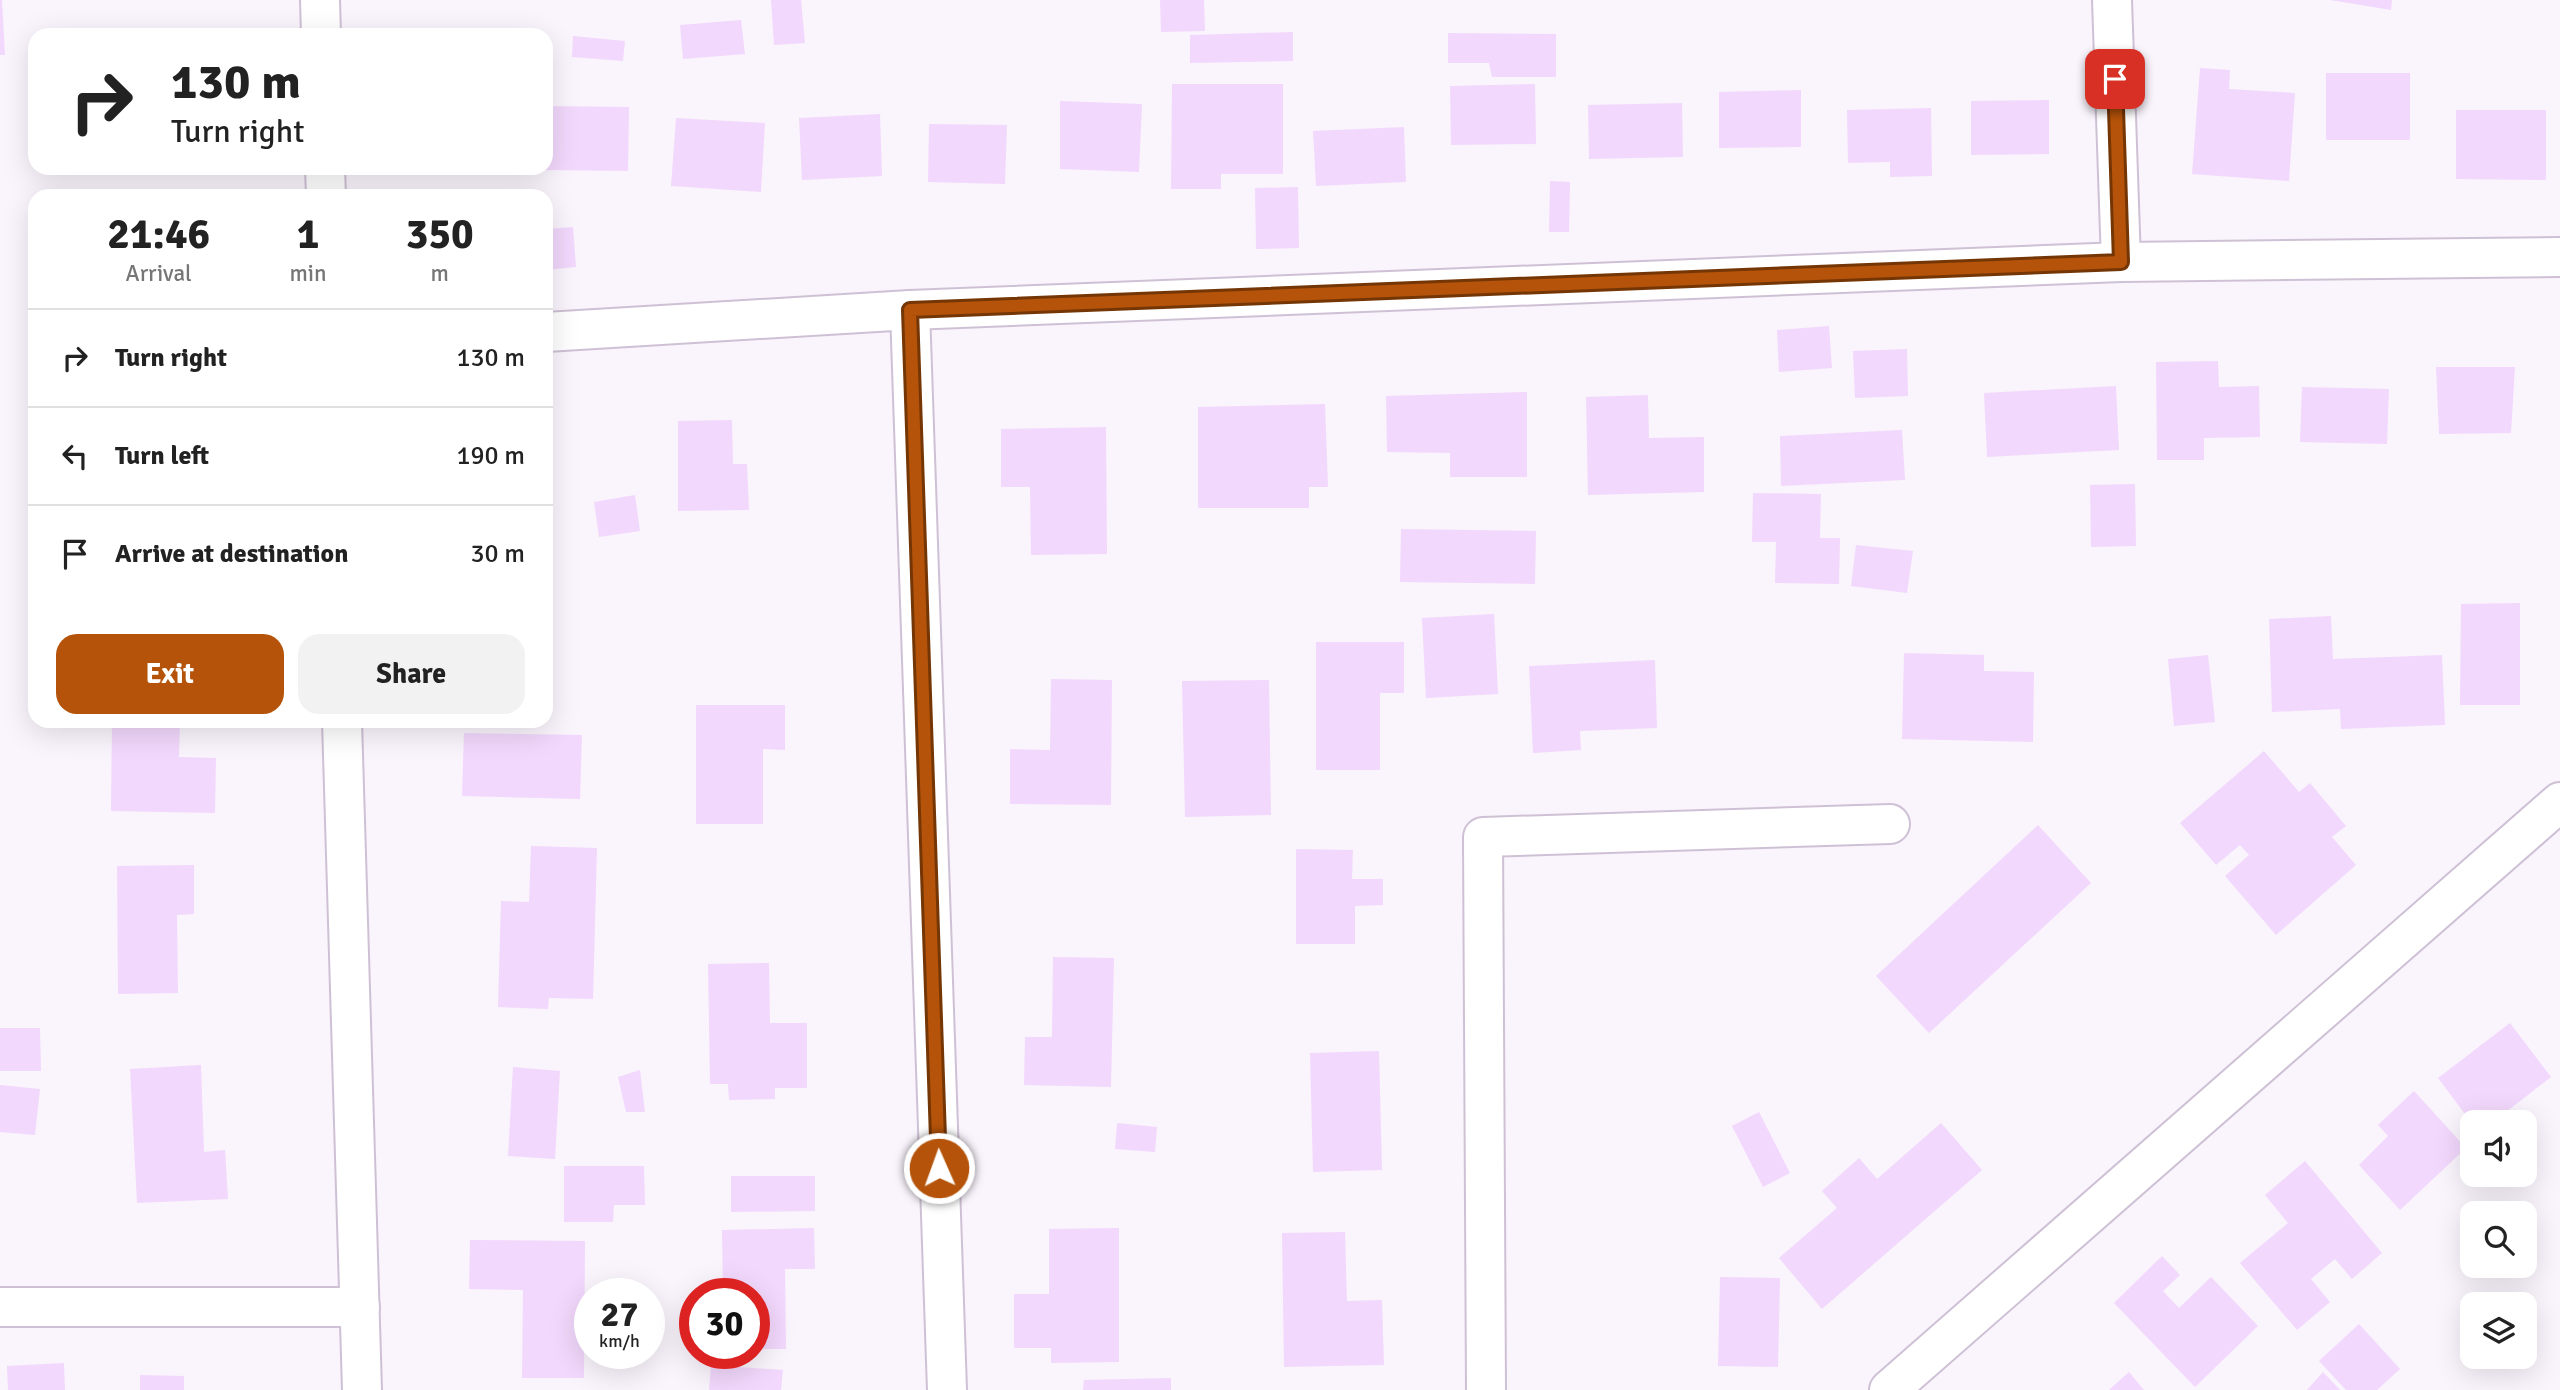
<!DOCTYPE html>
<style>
:root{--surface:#fff;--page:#f2f2f2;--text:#222;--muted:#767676;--line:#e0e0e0;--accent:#b45309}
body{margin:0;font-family:Signika,sans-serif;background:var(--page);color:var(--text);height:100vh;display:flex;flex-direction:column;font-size:26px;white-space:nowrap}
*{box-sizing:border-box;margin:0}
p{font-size:23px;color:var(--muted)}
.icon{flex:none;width:38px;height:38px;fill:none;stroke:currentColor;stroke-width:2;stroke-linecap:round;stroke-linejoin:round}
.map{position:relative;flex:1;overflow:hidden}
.side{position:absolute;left:28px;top:189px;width:525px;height:539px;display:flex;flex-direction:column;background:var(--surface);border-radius:21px;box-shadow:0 7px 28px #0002}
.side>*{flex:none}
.top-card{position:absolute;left:28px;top:28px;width:525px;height:147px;border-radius:21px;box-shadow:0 7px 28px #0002;background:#fff;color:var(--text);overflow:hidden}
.buttons{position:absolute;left:2460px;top:1110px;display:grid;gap:14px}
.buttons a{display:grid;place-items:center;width:77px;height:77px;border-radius:14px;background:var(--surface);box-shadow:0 7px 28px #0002;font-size:35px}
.speed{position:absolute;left:574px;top:1278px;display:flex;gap:14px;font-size:35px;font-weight:700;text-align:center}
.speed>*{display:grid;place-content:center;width:91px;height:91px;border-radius:50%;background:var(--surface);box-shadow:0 7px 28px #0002;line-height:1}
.speed small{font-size:18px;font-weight:400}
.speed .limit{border:10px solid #d22;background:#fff;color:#111}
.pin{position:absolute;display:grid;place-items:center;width:60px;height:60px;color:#fff;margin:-30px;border-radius:14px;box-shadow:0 4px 10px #0006}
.me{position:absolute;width:77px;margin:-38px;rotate:358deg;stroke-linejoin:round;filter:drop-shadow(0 0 5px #0008)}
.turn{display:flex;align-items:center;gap:24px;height:147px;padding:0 28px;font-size:32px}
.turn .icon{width:91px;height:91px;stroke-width:2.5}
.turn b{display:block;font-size:49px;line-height:60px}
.eta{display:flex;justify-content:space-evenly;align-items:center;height:119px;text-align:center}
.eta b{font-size:42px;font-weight:700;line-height:49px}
.button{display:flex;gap:14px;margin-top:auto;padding:14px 28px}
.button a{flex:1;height:80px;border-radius:21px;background:var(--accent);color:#fff;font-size:28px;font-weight:700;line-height:80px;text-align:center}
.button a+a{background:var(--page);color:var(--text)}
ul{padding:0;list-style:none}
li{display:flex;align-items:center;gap:21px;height:98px;padding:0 28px;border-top:2px solid var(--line)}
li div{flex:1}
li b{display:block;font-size:26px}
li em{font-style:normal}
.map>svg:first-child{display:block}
.building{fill:#f2d8fc}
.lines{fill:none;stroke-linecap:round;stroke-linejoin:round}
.minor-casing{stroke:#cfc1d5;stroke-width:42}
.minor{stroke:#fff;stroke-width:38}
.route-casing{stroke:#753606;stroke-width:18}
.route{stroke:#b45309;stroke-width:12}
</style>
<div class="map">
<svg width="2560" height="1390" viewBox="0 0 2560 1390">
<rect width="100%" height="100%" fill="#faf4fc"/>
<g class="building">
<polygon points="0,0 2,0 5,55 0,55"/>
<polygon points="771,0 801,0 805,43 774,45"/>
<polygon points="1160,0 1204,0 1205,31 1161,32"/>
<polygon points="2330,0 2392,0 2391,10"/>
<polygon points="741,20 745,54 683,59 680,25"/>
<polygon points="1293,32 1293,61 1190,63 1190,35"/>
<polygon points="1448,33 1556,34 1556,77 1492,77 1489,63 1448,63"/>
<polygon points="573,36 625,41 623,61 572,57"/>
<polygon points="2200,68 2230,70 2229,89 2295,93 2289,181 2192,174"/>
<rect x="2326" y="73" width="84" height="67"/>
<polygon points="1172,84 1283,84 1283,174 1221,174 1221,189 1171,189"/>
<polygon points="1535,84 1536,144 1451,145 1450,86"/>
<polygon points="1801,90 1801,147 1719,148 1719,92"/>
<polygon points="2049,100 2049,154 1971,155 1971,101"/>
<polygon points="1060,101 1142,104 1139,172 1060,169"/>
<polygon points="1682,103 1683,157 1589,159 1588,105"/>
<polygon points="547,106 629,107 628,171 546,170"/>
<polygon points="1931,108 1932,176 1890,177 1890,162 1848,163 1847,110"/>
<polygon points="2456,110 2546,110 2546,180 2456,179"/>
<polygon points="880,114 882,176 802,180 799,118"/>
<polygon points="676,118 765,123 761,192 671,186"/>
<polygon points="929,124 1007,125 1005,184 928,182"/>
<polygon points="1404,127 1406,182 1316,186 1313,131"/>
<polygon points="451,168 509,168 509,173 451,170"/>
<polygon points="1550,181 1570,182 1569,232 1549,232"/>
<polygon points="1298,187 1299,248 1256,249 1255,188"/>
<polygon points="573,227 576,267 546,270 546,229"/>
<polygon points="1829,326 1832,368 1779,372 1777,330"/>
<polygon points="1907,349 1908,396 1855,398 1853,351"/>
<polygon points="2218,361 2219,387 2259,386 2260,437 2204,438 2204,460 2157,460 2156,362"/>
<polygon points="2436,367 2515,367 2511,433 2439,434"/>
<polygon points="2116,386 2119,450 1987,457 1984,393"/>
<polygon points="2302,387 2389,389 2387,444 2300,442"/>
<polygon points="1527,392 1527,477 1450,477 1450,453 1387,452 1386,396"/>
<polygon points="1648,395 1649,438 1704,437 1704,492 1588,495 1586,397"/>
<polygon points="1325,404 1328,487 1309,487 1309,508 1198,508 1198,407"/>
<polygon points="732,420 733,464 747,464 749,510 678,511 678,421"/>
<polygon points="1106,427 1107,554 1031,555 1030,487 1001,487 1001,429"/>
<polygon points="1902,430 1905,480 1781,486 1780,436"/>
<polygon points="2135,484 2136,546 2091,547 2090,485"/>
<polygon points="1753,493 1821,494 1820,538 1840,538 1839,584 1775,583 1776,542 1752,542"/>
<polygon points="635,495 640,531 599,537 594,502"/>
<polygon points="1401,529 1536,531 1535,584 1400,582"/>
<polygon points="1856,545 1913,551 1907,593 1851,586"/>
<polygon points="2520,603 2520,705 2460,705 2461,604"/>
<polygon points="1494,614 1498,694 1426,698 1422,618"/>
<polygon points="2331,616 2333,659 2442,655 2445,725 2341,729 2340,709 2272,712 2269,619"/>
<polygon points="1316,642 1404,642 1404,693 1380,693 1380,770 1316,770"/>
<polygon points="1904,653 1984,655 1984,671 2034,672 2033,742 1902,739"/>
<polygon points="2208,655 2215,722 2174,726 2168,659"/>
<polygon points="1655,660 1657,728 1580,731 1581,750 1533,753 1529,666"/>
<polygon points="1051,679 1112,680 1111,805 1010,804 1010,749 1050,750"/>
<polygon points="1269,680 1271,815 1185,817 1182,681"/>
<polygon points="696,705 785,705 785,750 763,749 763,824 696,824"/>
<polygon points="112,721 180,721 179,757 216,758 215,813 111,811"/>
<polygon points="464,733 582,735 580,799 462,796"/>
<polygon points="2264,751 2299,792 2310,783 2346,826 2332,837 2356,865 2276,935 2225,876 2249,855 2240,845 2216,865 2180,823"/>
<polygon points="2038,825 2091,883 1929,1033 1876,976"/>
<polygon points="531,846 597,848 593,999 549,998 548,1009 498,1007 501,901 529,902"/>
<polygon points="1296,849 1353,850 1352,879 1383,879 1383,905 1355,906 1355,944 1296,944"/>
<polygon points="194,865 194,914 177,915 178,993 118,994 117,866"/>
<polygon points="1053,957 1114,958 1111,1087 1024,1085 1025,1037 1052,1037"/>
<polygon points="769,963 770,1023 807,1023 807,1088 775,1088 775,1099 729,1100 728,1084 710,1084 708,964"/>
<polygon points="2510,1023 2551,1077 2493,1122 2471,1122 2438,1078"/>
<polygon points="0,1028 40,1028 41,1071 0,1071"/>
<polygon points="1379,1051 1382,1170 1313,1172 1310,1053"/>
<polygon points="201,1065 204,1152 225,1150 228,1199 137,1203 130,1069"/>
<polygon points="513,1067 560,1071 555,1159 508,1156"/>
<polygon points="640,1070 645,1112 626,1112 618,1077"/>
<polygon points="0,1085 40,1089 35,1135 0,1132"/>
<polygon points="2414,1091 2466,1148 2400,1210 2359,1165 2388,1136 2378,1125"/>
<polygon points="1759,1112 1790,1173 1763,1187 1732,1126"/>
<polygon points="1117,1123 1157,1127 1155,1152 1115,1149"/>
<polygon points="1941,1123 1982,1170 1822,1309 1779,1258 1837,1208 1822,1191 1859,1158 1877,1179"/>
<polygon points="2305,1161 2382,1253 2352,1279 2335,1259 2311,1279 2330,1302 2297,1330 2240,1263 2288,1223 2265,1195"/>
<polygon points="564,1166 644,1166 645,1205 614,1205 613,1222 564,1222"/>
<polygon points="731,1176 815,1176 815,1211 731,1212"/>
<polygon points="814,1228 815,1269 785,1269 786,1349 754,1349 754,1293 723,1293 722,1230"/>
<polygon points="1119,1228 1119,1362 1051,1363 1051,1348 1014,1348 1014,1294 1049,1294 1049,1229"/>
<polygon points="1345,1232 1347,1301 1382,1300 1384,1365 1284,1367 1282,1233"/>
<polygon points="470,1240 585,1241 584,1378 522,1378 523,1290 469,1289"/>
<polygon points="2162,1256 2180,1275 2163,1291 2179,1308 2211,1277 2258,1326 2195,1387 2114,1303"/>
<polygon points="1720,1277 1780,1278 1778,1367 1718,1366"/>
<polygon points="2359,1324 2400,1369 2377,1390 2346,1390 2319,1361"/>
<polygon points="64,1363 65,1390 8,1390 7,1366"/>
<polygon points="711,1365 783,1370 781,1390 709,1390"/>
<polygon points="2129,1372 2144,1390 2109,1390"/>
<polygon points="2323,1372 2340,1390 2307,1390"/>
<polygon points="140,1375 184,1376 184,1390 140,1390"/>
<polygon points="1171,1378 1171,1390 1083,1390 1084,1380"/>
</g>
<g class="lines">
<g class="minor-casing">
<g id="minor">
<polyline points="320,0 321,35"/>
<polyline points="2112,0 2121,262"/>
<polyline points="325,168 326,196"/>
<polyline points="910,310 947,1390"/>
<polyline points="546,332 910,310 2121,262 2560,257"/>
<polyline points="342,721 362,1390"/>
<polyline points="0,1307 360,1307"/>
<polyline points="1486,1390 1483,837 1890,824"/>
<polyline points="1889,1390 2560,802"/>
</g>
</g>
<use href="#minor" class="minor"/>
</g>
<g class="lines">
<g class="route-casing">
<polyline id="route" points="939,1168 910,310 2121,262 2115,79"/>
</g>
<use href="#route" class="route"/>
</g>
</svg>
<div class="buttons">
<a><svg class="icon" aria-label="sound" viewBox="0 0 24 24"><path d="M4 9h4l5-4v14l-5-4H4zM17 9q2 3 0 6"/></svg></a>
<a><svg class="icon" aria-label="search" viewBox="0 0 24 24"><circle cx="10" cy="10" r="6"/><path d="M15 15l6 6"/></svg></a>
<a><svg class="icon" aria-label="layers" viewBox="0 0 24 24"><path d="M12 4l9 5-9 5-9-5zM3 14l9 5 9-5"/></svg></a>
</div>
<div class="speed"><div>27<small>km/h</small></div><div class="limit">30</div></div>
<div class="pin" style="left:2115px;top:79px;background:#d93025"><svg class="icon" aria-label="arrive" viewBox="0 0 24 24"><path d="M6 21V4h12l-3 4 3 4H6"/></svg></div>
<svg class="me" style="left:939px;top:1168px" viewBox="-20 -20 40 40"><circle r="17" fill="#b45309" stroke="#fff" stroke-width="3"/><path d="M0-11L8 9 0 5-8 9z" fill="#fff"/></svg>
<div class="top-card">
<div class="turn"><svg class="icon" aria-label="right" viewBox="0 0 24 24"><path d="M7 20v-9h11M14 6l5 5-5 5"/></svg><div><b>130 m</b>Turn right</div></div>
</div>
<section class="side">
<div class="eta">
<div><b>21:46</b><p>Arrival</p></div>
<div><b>1</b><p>min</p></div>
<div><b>350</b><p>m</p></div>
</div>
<ul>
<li><svg class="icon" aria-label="right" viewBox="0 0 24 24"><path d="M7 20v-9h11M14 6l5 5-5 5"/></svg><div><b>Turn right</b></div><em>130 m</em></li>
<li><svg class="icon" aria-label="left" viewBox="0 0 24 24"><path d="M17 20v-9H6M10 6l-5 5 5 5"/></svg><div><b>Turn left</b></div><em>190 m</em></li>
<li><svg class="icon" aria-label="arrive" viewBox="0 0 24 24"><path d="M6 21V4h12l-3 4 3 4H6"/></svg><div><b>Arrive at destination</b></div><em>30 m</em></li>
</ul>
<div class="button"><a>Exit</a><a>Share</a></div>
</section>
</div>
